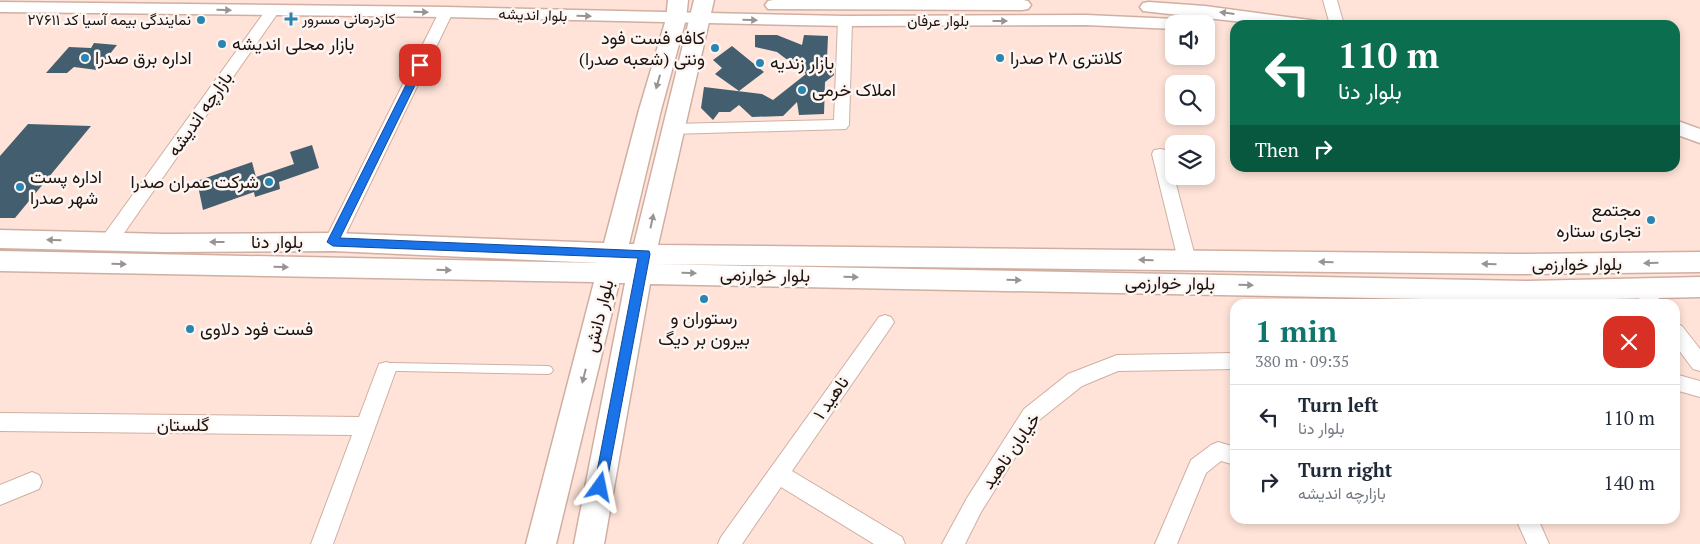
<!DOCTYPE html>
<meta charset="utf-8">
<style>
:root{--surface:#fff;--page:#f2f2f3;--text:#1f2937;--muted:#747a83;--line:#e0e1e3;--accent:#0f766e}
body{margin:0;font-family:"PT Serif",Vazirmatn,serif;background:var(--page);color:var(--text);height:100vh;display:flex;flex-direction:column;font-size:19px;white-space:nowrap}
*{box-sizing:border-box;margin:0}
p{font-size:16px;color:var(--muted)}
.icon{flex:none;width:28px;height:28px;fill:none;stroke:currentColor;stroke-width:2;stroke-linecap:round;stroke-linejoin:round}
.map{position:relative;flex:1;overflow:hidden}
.panel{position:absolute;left:1230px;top:299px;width:450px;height:225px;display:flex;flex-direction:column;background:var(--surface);border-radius:15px;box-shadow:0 2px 8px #0003}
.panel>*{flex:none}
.banner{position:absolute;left:1230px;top:20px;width:450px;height:152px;border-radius:15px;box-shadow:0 2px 8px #0003;background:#0b6e4f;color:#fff;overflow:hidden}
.controls{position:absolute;left:1165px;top:15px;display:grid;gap:10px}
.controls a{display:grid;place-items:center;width:50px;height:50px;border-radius:10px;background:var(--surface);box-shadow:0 2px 8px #0003;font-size:25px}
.pin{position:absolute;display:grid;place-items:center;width:42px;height:42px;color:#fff;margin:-21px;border-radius:10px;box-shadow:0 2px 8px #0006}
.me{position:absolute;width:55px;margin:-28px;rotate:12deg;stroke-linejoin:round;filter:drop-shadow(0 0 4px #0008)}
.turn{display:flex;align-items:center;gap:18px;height:105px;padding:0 25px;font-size:22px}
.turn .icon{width:65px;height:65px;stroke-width:2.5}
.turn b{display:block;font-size:35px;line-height:42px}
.then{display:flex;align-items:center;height:48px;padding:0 25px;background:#0003;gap:10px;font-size:19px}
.round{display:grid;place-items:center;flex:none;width:52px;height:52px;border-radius:15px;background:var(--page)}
.overview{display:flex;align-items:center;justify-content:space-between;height:85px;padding:0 25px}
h1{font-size:30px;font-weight:700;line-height:38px;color:var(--accent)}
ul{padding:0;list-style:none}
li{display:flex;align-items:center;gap:15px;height:65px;padding:0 25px;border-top:1px solid var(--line)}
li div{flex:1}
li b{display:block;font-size:19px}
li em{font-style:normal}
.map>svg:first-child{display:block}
.building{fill:#425e6f}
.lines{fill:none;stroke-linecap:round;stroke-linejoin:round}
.service-casing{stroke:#d0afa2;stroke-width:2}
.minor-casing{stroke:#d0afa2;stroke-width:2}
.tertiary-casing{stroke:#d0afa2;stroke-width:3}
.secondary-casing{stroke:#d0afa2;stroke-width:3}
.service{fill:#fff;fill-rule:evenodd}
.minor{fill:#fff;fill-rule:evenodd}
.tertiary{fill:#fff;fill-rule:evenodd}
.secondary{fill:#fff;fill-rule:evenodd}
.oneway{fill:#999492}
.route{fill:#1a73e8;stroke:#114b97}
.poi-dot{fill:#2a85b2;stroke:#fcf5f2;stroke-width:2}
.labels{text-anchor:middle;stroke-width:5;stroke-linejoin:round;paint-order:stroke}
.far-street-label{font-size:15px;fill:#1d120d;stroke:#fcf5f2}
.far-poi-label{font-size:15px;fill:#1d120d;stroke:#fcf5f2;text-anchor:start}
.poi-label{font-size:18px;fill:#1d120d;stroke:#fcf5f2;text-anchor:start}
.street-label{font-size:18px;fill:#1d120d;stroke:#fcf5f2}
</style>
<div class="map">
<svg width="1700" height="544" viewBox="0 0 1700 544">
<rect width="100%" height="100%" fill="#ffe3d8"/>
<g class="building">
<polygon points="755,35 777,35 802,45 804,35 828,36 827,59 834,67 834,75 825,82 824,114 799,115 797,102 783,116 752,117 739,105 730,112 719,112 713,120 701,108 704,87 762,94 773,100 806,74 777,52 755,47"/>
<polygon points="94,43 117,45 97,70 74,67 67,73 46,73 69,47 91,48"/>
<polygon points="732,46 764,72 739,91 715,74 722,68 713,60"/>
<polygon points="28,124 91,126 15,218 0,218 0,156"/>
<polygon points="312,145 319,168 279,182 280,189 255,197 254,192 203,210 197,181 252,162 256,177 294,164 290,152"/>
</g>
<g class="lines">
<g class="service-casing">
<polygon id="service" points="392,363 548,366 551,367 553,370 551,373 548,374 400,371 393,371 386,374 383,373 381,370 383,367"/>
</g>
<g class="minor-casing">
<g id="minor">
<polygon points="1323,0 1337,0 1344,25 1330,25"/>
<polygon points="273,6 280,10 115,246 109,247 103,246 100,241 103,236 268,7"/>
<polygon points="446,8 453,12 342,242 339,247 333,248 327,247 324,242 439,12"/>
<polygon points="845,17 852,21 849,125 846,129 672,134 667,133 664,129 667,125 672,124 834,120 838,21"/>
<polygon points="1160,149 1166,150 1168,154 1196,260 1193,265 1187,267 1181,265 1178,260 1152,154 1154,150"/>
<polygon points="1642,282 1648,284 1663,304 1643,304 1633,289 1636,284"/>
<polygon points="885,315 891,317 894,322 891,327 792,471 902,537 905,544 874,544 781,487 742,544 718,544 721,537 879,317"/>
<polygon points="1675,323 1682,326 1700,349 1700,371 1693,369 1675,345"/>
<polygon points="1235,353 1235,369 1118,371 1082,386 1038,421 981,512 965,544 942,544 967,498 1024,409 1068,374 1117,355"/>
<polygon points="386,362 393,364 396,370 333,544 311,544 352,435 0,431 0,413 359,417 379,364"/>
<polygon points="1675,374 1700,381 1700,397 1675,390"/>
<polygon points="1218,442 1235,447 1235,465 1221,461 1206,473 1177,544 1155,544 1191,460 1211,445"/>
<polygon points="32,472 39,475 42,482 39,489 0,505 0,485"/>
<polygon points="1516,519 1538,519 1549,544 1527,544"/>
</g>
</g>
<g class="tertiary-casing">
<g id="tertiary">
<polygon points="773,0 1023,0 1028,1 1031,5 1028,9 1022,10 768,9 765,5 768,1"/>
<polygon points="0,2 446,7 845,16 1086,15 1175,19 1181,20 1184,24 1174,24 1174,29 1086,25 845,26 446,17 0,12"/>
<polygon points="1149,2 1205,6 1310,20 1316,21 1319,25 1270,25 1143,11 1140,7 1143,3"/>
<polygon points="1675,120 1700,129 1700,143 1675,134"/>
</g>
</g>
<g class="secondary-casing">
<polygon id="secondary" points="668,0 688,0 686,19 661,110 629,244 634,244 694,0 714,0 658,245 1517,254 1700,252 1700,272 1517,274 654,264 1528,281 1700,277 1700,297 1528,301 650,284 604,544 574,544 625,283 619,283 556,544 526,544 594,282 0,271 0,251 599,263 333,251 165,252 0,248 0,230 165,234 333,233 604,243 639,110 666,19"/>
</g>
<use href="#service" class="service"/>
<use href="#minor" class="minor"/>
<use href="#tertiary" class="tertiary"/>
<use href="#secondary" class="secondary"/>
</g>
<defs><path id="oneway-solid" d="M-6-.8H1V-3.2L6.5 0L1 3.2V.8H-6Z" transform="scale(1.25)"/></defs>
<g class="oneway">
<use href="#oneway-solid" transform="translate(224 10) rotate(1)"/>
<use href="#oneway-solid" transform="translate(421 12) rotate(1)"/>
<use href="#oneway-solid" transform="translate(1227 13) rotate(-173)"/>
<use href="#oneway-solid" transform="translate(584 16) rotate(2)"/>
<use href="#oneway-solid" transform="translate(750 20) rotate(1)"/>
<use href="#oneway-solid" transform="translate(1000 21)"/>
<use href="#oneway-solid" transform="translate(658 82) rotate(106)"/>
<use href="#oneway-solid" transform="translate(652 221) rotate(-78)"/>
<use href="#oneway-solid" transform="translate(54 240) rotate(-179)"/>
<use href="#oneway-solid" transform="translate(217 242) rotate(180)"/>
<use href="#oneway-solid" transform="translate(1146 260) rotate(-179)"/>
<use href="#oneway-solid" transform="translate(1326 262) rotate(-179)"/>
<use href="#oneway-solid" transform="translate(1651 263) rotate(178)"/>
<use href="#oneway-solid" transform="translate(119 264) rotate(1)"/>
<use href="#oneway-solid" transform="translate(1489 264) rotate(-179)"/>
<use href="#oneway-solid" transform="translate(281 267) rotate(1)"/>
<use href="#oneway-solid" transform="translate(444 270) rotate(1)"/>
<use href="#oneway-solid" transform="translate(689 273) rotate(1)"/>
<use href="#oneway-solid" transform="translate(851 277) rotate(1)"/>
<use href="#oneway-solid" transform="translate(1014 280) rotate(1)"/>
<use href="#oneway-solid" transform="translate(1246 285) rotate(1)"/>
<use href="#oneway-solid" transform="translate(584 376) rotate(104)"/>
</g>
<polygon class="route" points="420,62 425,65 340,238 649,251 650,254 605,492 600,493 596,492 594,487 638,258 333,246 327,242 416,65"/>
<g class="poi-dot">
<path d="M288.5 11.5h5v5h5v5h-5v5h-5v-5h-5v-5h5z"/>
<circle cx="201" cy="20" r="5"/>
<circle cx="222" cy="44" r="5"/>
<circle cx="715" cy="48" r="5"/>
<circle cx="85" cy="58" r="5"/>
<circle cx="1000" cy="58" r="5"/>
<circle cx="760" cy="63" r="5"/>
<circle cx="802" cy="90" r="5"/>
<circle cx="269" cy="182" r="5"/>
<circle cx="20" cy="187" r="5"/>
<circle cx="1651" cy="220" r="5"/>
<circle cx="704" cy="299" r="5"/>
<circle cx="190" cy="329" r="5"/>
</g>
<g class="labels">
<g class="far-street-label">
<text transform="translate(533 15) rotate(2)" y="5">بلوار اندیشه</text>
<text x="938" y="26">بلوار عرفان</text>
</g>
<g class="far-poi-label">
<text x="302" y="24">کاردرمانی مسرور</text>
<text x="191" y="25" text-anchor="end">نمایندگی بیمه آسیا کد ۲۷۶۱۱</text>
</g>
<g class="poi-label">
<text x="705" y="44" text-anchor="end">کافه فست فود<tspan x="705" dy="21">ونتی (شعبه صدرا)</tspan></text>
<text x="232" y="50">بازار محلی اندیشه</text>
<text x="95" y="64">اداره برق صدرا</text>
<text x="1010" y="64">کلانتری ۲۸ صدرا</text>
<text x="770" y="69">بازار زندیه</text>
<text x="812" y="96">املاک خرمی</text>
<text x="30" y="183">اداره پست<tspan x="30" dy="21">شهر صدرا</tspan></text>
<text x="259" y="188" text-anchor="end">شرکت عمران صدرا</text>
<text x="1641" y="216" text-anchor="end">مجتمع<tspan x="1641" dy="21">تجاری ستاره</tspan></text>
<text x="704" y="324" text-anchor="middle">رستوران و<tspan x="704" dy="21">بیرون بر دیگ</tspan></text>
<text x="200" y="335">فست فود دلاوی</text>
</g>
<g class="street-label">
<text transform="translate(200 114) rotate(-55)" y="6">بازارچه اندیشه</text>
<text x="277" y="248">بلوار دنا</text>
<text x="1577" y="270">بلوار خوارزمی</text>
<text transform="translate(765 275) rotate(1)" y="6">بلوار خوارزمی</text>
<text transform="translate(1170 283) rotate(1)" y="6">بلوار خوارزمی</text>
<text transform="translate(599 316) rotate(-76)" y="6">بلوار دانش</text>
<text transform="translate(831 398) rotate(-55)" y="6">ناهید ۱</text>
<text x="183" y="431">گلستان</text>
<text transform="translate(1011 451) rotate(-55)" y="6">خیابان ناهید</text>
</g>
</g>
</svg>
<div class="controls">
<a><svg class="icon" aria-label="sound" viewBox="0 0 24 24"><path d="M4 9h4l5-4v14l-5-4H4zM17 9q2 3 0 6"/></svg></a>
<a><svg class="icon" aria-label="search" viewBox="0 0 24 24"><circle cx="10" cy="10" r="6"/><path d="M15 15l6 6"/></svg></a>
<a><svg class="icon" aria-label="layers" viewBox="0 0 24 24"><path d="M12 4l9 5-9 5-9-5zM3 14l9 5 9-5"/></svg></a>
</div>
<div class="pin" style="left:420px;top:65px;background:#d93025"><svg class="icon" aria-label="arrive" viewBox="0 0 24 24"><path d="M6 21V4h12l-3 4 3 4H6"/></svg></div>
<svg class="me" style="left:600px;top:487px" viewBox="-20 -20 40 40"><path d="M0-17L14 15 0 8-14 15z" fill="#1a73e8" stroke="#fff" stroke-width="4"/></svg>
<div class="banner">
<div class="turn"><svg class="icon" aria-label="left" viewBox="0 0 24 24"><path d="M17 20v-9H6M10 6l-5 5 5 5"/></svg><div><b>110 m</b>بلوار دنا</div></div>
<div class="then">Then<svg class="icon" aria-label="right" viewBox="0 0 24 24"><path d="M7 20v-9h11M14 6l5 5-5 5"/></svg></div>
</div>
<section class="panel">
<div class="overview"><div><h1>1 min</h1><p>380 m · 09:35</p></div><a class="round" style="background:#d93025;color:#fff"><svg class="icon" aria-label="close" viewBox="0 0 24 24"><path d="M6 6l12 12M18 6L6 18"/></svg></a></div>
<ul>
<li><svg class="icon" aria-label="left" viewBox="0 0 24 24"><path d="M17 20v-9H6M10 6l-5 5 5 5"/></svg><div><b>Turn left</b><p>بلوار دنا</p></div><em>110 m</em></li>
<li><svg class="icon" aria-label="right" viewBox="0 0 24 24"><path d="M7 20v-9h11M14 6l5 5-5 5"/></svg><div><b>Turn right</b><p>بازارچه اندیشه</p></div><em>140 m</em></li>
</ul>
</section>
</div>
